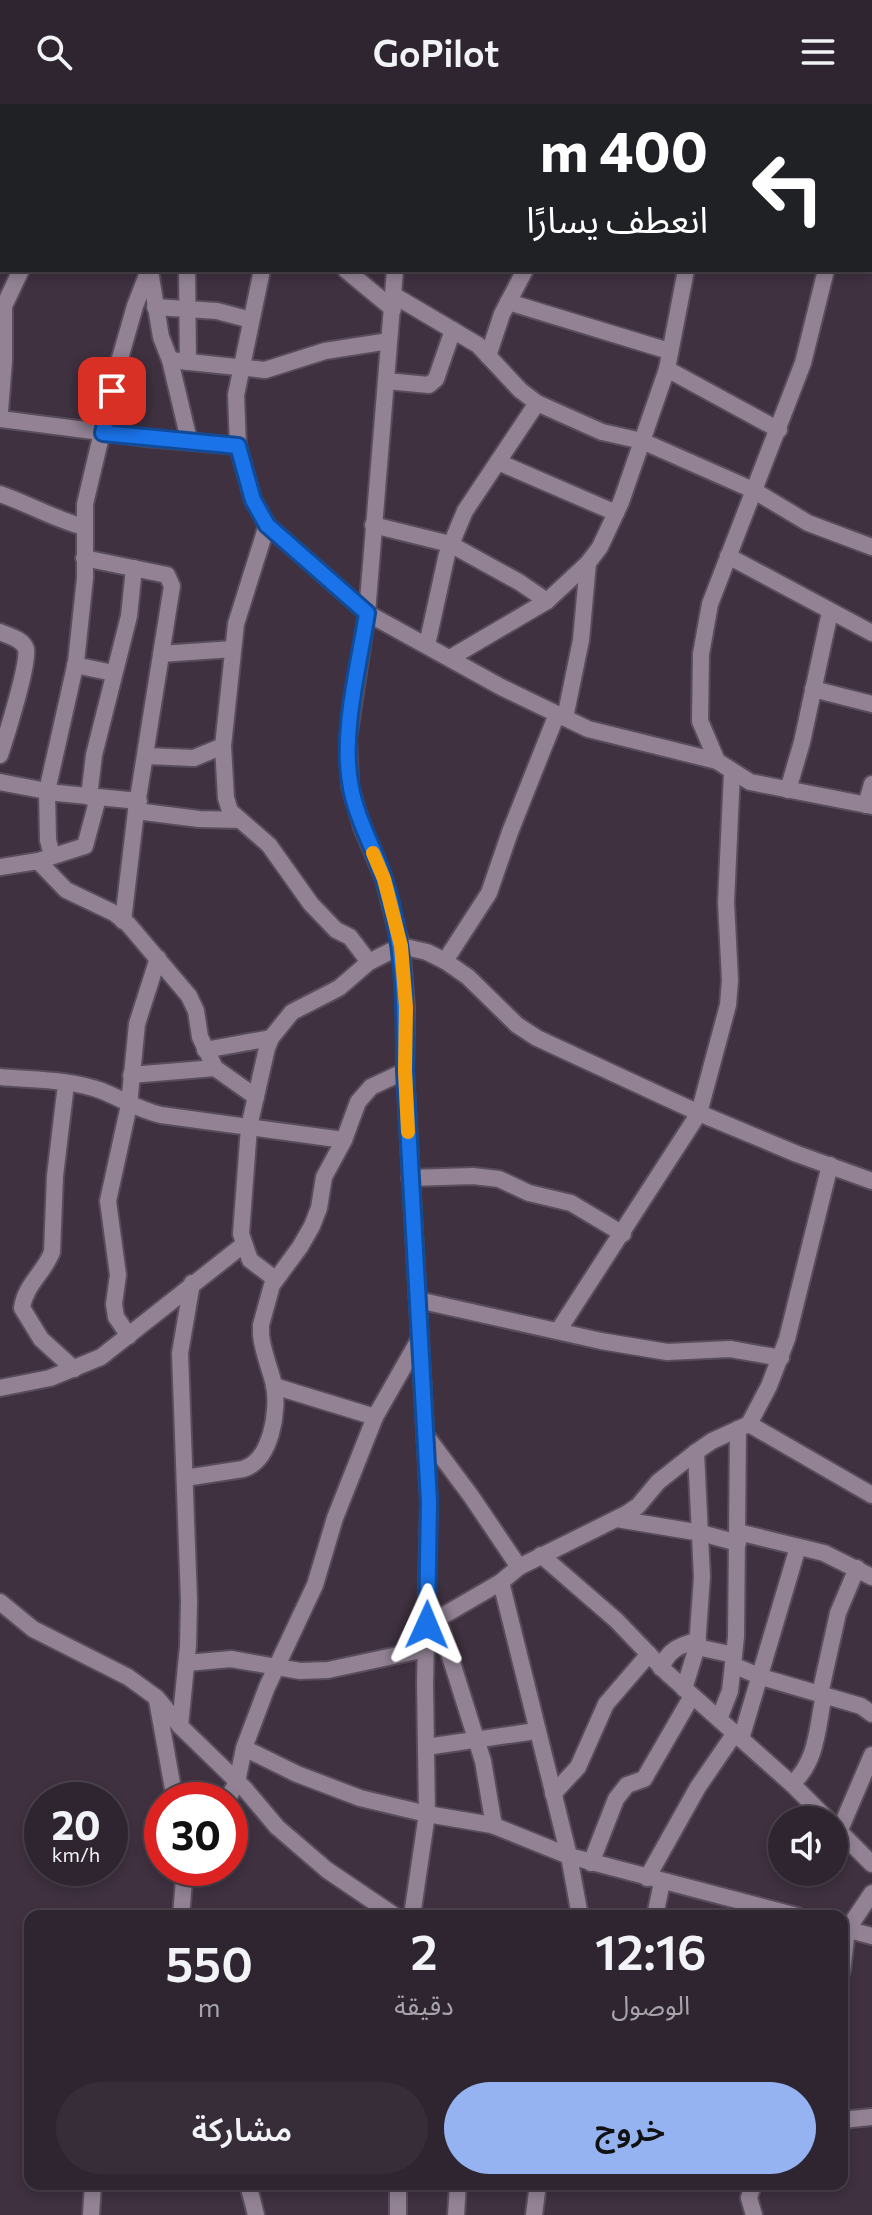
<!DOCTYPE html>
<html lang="ar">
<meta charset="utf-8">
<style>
:root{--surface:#2f2530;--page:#372d38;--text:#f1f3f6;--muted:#a7a5ab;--line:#4a424c;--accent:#95b2f1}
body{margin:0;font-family:Commissioner,"Noto Sans Arabic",sans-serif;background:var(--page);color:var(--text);direction:rtl;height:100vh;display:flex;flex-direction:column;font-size:30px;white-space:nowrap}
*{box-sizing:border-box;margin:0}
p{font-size:26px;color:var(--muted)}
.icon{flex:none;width:44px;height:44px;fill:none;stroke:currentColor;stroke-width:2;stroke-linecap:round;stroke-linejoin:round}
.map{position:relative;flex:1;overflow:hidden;direction:ltr}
.sheet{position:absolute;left:24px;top:1806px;width:824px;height:280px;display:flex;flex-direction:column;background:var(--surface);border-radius:16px;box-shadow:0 4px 12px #0003,0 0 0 2px var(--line);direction:rtl}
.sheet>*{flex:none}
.banner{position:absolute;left:0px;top:0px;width:872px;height:168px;box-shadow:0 4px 12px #0003,0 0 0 2px var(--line);direction:rtl;background:#202124;color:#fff;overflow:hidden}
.controls{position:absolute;left:768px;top:1702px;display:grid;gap:16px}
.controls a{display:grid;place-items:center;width:80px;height:80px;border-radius:50%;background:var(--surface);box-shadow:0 4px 12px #0003,0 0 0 2px var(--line);font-size:40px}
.speed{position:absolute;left:24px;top:1678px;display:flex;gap:16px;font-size:40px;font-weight:700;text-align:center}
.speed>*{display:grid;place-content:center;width:104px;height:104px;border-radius:50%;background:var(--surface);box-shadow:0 4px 12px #0003,0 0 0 2px var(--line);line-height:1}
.speed small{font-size:20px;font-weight:400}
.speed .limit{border:12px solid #d22;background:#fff;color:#111}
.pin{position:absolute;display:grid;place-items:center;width:68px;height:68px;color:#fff;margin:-34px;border-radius:16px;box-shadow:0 4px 12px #0006}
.me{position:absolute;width:88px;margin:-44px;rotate:1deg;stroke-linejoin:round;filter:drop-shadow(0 0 6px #0008)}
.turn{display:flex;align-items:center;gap:28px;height:168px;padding:0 32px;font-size:36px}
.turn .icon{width:104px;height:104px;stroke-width:2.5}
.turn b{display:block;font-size:56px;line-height:68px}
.eta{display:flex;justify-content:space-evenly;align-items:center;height:136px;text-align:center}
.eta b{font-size:48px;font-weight:600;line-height:56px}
.action{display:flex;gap:16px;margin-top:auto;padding:16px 32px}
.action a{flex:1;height:92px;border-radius:48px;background:var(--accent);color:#111;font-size:32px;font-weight:600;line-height:92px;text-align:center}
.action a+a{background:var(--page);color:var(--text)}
header{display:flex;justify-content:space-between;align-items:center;height:104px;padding:0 32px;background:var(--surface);font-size:36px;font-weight:600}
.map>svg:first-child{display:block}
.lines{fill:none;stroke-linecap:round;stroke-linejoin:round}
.minor-casing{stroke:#594d5b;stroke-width:20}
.minor{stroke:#928294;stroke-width:16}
.route-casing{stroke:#114b97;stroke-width:20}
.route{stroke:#1a73e8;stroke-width:14}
.slow{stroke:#f59e0b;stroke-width:14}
</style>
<header><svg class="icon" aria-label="menu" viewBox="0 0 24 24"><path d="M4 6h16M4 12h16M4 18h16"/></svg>GoPilot<svg class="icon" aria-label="search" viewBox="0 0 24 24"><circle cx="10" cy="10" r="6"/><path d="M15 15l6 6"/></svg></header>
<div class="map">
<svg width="872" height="2111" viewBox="0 0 872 2111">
<rect width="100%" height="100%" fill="#3f3140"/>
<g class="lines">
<g class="minor-casing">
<g id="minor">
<polyline points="121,0 125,2"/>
<polyline points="497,0 500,2"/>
<polyline points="803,0 805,2"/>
<polyline points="107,2 108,0"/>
<polyline points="309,2 309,0"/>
<polyline points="395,2 396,0"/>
<polyline points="483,2 483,0"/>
<polyline points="603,2 603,0"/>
<polyline points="701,2 701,0"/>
<polyline points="0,49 2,50"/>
<polyline points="870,57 872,51"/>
<polyline points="870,140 872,141"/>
<polyline points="187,166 188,258"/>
<polyline points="262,166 236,291 238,342 253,396 267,421 367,509 501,583 588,625 717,657 750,678 872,702"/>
<polyline points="346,166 393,205"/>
<polyline points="395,166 367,509 348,634 350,682 362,723 384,775 401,842 406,903 405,967 429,1397 425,1580 427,1710 412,1812"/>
<polyline points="150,167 161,233 170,256 189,336"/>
<polyline points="395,192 478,241 520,286 537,299 602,328 642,337 753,386 808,419 872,443"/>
<polyline points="508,198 669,247"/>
<polyline points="155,203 217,207 251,216"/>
<polyline points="488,252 502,210 525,166"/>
<polyline points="170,256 265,266 325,247 389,237"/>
<polyline points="667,265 779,326"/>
<polyline points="386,277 429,281 436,275 453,226"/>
<polyline points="0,307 4,257 4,202 21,166"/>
<polyline points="0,315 147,334 238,342"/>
<polyline points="498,358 616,409"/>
<path d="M0 390C29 400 54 415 84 423"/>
<polyline points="267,421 236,520 223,642 226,694 230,707 269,741 311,800 336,826 350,833 369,858"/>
<polyline points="373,421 450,440 519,478 547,497"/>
<polyline points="728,452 872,529"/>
<polyline points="84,454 167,471 172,482 136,707 123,817"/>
<path d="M0 528C9 532 23 535 26 545 29 560 6 633 0 651"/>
<polyline points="427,541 447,450 465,407 537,299"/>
<polyline points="161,550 233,545"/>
<polyline points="450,554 547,497 588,459 600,443 621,398 667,265 686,166"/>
<polyline points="75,561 113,569"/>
<polyline points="813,585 872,600"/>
<polyline points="565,614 581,536 588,459"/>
<polyline points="147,652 194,654 223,642"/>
<polyline points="717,657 700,617 701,550 710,500 803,259 826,166"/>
<polyline points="0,678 57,689 139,697"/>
<polyline points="788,686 802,638 830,508"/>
<polyline points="89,693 94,651 129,512 134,464"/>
<polyline points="866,701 872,680"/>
<polyline points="136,707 199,715 240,716"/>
<polyline points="52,752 48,736 47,687 76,558 85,474 85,400 117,265 135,202 149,166"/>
<polyline points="38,757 66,786 114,809 128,820 189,892 196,907 200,933 215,964 256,993"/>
<polyline points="0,763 38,757 85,742 98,694"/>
<polyline points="445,857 489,789 510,728 557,610"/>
<polyline points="205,946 271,934"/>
<polyline points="131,971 215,964"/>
<path d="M0 973C32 976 71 975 102 987 122 995 139 1006 161 1011L344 1036"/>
<path d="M66 980 55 1072 52 1148C44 1169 25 1181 22 1204L41 1235 74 1265"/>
<polyline points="410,1074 473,1072 499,1075 529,1089 571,1099 623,1130"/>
<polyline points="275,1175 250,1156 241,1130 249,1023 267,944 271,934 292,908 339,884 369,858 401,842 427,848 445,857 468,873 517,921 537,934 699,1009 797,1050 872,1077"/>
<polyline points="418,1196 601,1237 667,1248 730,1245 781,1254"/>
<polyline points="558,1227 699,1009 728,901 730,876 726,798 732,669"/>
<polyline points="129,1232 116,1213 114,1200 118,1171 108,1097 129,1001 137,920 158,854"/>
<polyline points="274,1282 375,1313"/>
<polyline points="0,1284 50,1274 101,1253 243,1141"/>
<polyline points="749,1320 872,1391"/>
<polyline points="427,1333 471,1392 519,1463"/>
<path d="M185 1374 243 1365C271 1357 279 1307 274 1281 270 1264 263 1249 261 1231V1221L272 1181 300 1143 312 1122 319 1104 324 1073 344 1036 358 998 371 983 405 967"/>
<polyline points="617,1415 701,1429 738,1439"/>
<polyline points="738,1428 824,1449 872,1473"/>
<polyline points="541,1451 616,1516 667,1569 794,1682 828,1716"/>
<polyline points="501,1478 569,1752 580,1812"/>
<polyline points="0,1498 33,1525 128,1573 157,1594 180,1622 245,1685 277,1723 327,1766 395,1812"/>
<polyline points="438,1514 483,1657 494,1722"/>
<polyline points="427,1521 501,1478 519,1463 626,1410 638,1402 658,1378 696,1348 712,1337 749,1320 769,1282 787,1235 830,1061"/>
<polyline points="697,1543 734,1551"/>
<polyline points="187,1559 231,1555 300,1567 328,1566 426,1545"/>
<polyline points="733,1561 761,1573 861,1602 872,1610"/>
<path d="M661 1564C669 1545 679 1542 698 1536"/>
<polyline points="684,1585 697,1543 702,1473 696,1348"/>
<polyline points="820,1590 838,1509 857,1464"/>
<polyline points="157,1596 175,1696"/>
<polyline points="719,1615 730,1587 736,1533 738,1325"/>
<polyline points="180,1622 188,1542 189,1497 180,1249 192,1179"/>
<polyline points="741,1635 798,1443"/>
<polyline points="426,1643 536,1627"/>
<polyline points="244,1644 267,1583 315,1481 335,1414 375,1313 420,1234"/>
<path d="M792 1680C818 1656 817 1623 824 1591"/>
<polyline points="553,1690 578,1663 606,1600 649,1550"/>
<polyline points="227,1696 237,1678 244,1644 297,1670 360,1694 427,1710 492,1721 569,1752 797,1812"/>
<polyline points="834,1722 872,1760"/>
<polyline points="839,1728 872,1651"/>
<polyline points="591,1759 616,1695 627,1681 644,1675 692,1592"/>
<polyline points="647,1774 698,1683 735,1629"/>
<polyline points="181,1812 185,1764"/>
<polyline points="655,1812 662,1778"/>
<polyline points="842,1824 872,1832"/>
<polyline points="842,1867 847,1826 872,1789"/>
<polyline points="842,2016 872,2013"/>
<polyline points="248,2080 256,2111"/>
<polyline points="753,2080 749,2094 754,2111"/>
<polyline points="91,2111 93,2080"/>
<polyline points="398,2111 398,2080"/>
<polyline points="456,2111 458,2080"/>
<polyline points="534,2111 538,2080"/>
</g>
</g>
<use href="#minor" class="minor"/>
</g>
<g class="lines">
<g class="route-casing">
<path id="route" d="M112 287 103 329 238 342 253 396 267 421 367 509C359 562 340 630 351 684 357 716 374 744 384 775 405 838 405 901 405 967L429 1397 427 1521"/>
</g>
<use href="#route" class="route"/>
<polyline class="slow" points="373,749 384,775 401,842 406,903 405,967 408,1028"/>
</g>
</svg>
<div class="controls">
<a><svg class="icon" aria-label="sound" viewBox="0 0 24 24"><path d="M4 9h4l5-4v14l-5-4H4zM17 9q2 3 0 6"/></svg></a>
</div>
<div class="speed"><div>20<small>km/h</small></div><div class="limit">30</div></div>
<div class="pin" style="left:112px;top:287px;background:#d93025"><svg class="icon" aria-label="arrive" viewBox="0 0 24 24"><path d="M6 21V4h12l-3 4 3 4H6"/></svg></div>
<svg class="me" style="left:427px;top:1521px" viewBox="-20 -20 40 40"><path d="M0-17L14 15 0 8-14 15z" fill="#1a73e8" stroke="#fff" stroke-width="4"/></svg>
<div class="banner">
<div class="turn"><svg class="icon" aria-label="left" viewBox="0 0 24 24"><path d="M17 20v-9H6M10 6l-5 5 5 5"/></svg><div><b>400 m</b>انعطف يسارًا</div></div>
</div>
<section class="sheet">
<div class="eta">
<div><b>12:16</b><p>الوصول</p></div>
<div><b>2</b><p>دقيقة</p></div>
<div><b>550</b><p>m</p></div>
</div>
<div class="action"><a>خروج</a><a>مشاركة</a></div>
</section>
</div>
